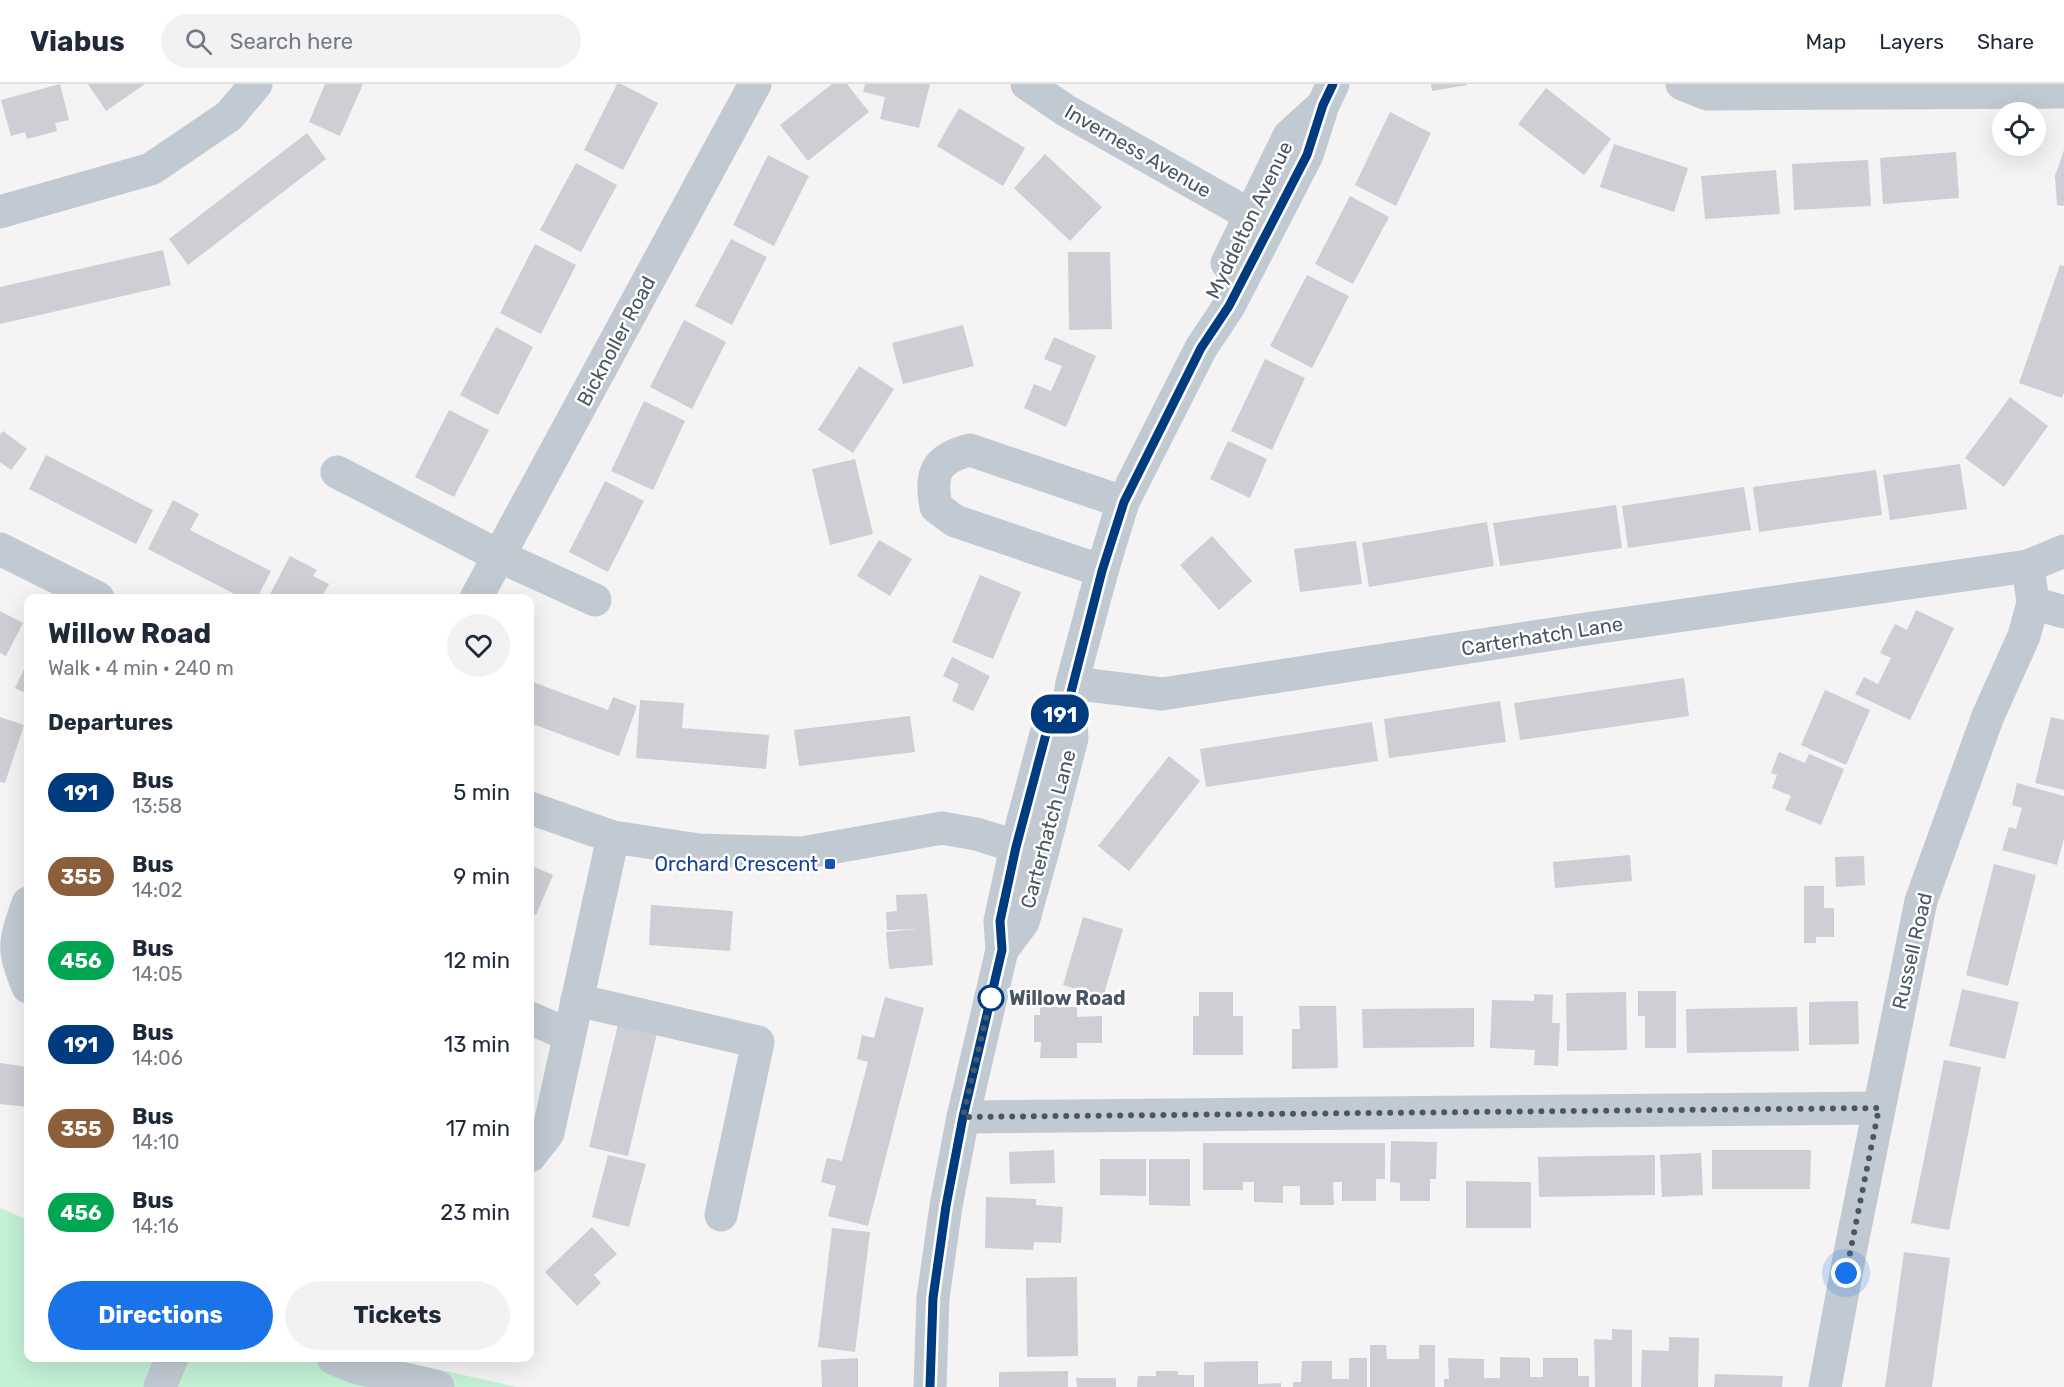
<!DOCTYPE html>
<meta charset="utf-8">
<style>
:root{--surface:#fff;--page:#f2f2f3;--text:#1f2937;--muted:#747a83;--line:#e0e1e3;--accent:#1a73e8}
body{margin:0;font-family:Rubik,sans-serif;background:var(--page);color:var(--text);height:100vh;display:flex;flex-direction:column;font-size:22px;white-space:nowrap}
*{box-sizing:border-box;margin:0}
p{font-size:20px;color:var(--muted)}
.icon{flex:none;width:33px;height:33px;fill:none;stroke:currentColor;stroke-width:2;stroke-linecap:round;stroke-linejoin:round}
.map{position:relative;flex:1;overflow:hidden}
.sheet{position:absolute;left:24px;top:510px;width:510px;height:768px;display:flex;flex-direction:column;background:var(--surface);border-radius:12px;box-shadow:0 6px 24px #0002}
.sheet>*{flex:none}
.badge{padding:0 12px;border-radius:20px;font-size:21px;line-height:39px}
.fabs{position:absolute;left:1992px;top:18px;display:grid;gap:12px}
.fabs a{display:grid;place-items:center;width:54px;height:54px;border-radius:50%;background:var(--surface);box-shadow:0 6px 24px #0002;font-size:30px}
.you{position:absolute;width:30px;height:30px;margin:-15px;border:4px solid #fff;border-radius:50%;background:#1a73e8;box-shadow:0 0 0 9px #1a73e833}
.map>.badge{position:absolute;translate:-50% -50%;box-shadow:0 0 0 3px #fff}
h2{padding:0 24px;font-size:22px;line-height:54px}
.round{display:grid;place-items:center;flex:none;width:63px;height:63px;border-radius:32px;background:var(--page)}
.headline{display:flex;align-items:center;justify-content:space-between;height:102px;padding:0 24px}
h1{font-size:28px;font-weight:700;line-height:45px}
.button{display:flex;gap:12px;margin-top:auto;padding:12px 24px}
.button a{flex:1;height:69px;border-radius:36px;background:var(--accent);color:#fff;font-size:24px;font-weight:700;line-height:69px;text-align:center}
.button a+a{background:var(--page);color:var(--text)}
ul{padding:0;list-style:none}
li{display:flex;align-items:center;gap:18px;height:84px;padding:0 24px}
li div{flex:1}
li b{display:block;font-size:22px}
li em{font-style:normal}
li .badge{min-width:66px;font-weight:700;text-align:center}
header{display:flex;align-items:center;gap:36px;box-sizing:border-box;height:84px;padding:0 30px;background:var(--surface);border-bottom:2px solid var(--line)}
header strong{font-size:28px}
nav{display:flex;gap:33px;margin-inline-start:auto;font-size:21px}
.search{width:420px;height:54px;background:var(--page);display:flex;align-items:center;gap:15px;box-sizing:border-box;padding:0 21px;border-radius:33px;color:var(--muted);font-size:22px}
.map>svg:first-child{display:block}
.green{fill:#c3f1d5}
.building{fill:#cdcfd5}
.lines{fill:none;stroke-linecap:round;stroke-linejoin:round}
.minor{stroke:#c1cad2;stroke-width:33}
.line-casing{stroke:#fff;stroke-width:14}
.line{stroke:#003b80;stroke-width:9}
.walk{stroke:#4a5661;stroke-width:6;stroke-dasharray:0 10.8}
.transit-dot{fill:#1a4fb4;stroke:#fff;stroke-width:2}
.stop-dot{fill:#fff;stroke:#003b80;stroke-width:3}
.labels{text-anchor:middle;dominant-baseline:central;stroke-width:5;stroke-linejoin:round;paint-order:stroke}
.street-label{font-size:20px;fill:#4a5661;stroke:#fff}
.transit-label{font-size:20px;fill:#164399;stroke:#fff;text-anchor:end}
.stop-label{font-size:20px;font-weight:bold;fill:#4a5661;stroke:#fff;text-anchor:start}
</style>
<header>
<strong>Viabus</strong>
<div class="search"><svg class="icon" aria-label="search" viewBox="0 0 24 24"><circle cx="10" cy="10" r="6"/><path d="M15 15l6 6"/></svg>Search here</div>
<nav><a>Map</a><a>Layers</a><a>Share</a></nav>
</header>
<div class="map">
<svg width="2064" height="1303" viewBox="0 0 2064 1303">
<rect width="100%" height="100%" fill="#f5f3f3"/>
<path class="green" d="M0,1124L28,1136V1274H387L517,1303H0Z"/>
<g class="building">
<path d="M60,0L69,36L55,39L57,47L27,55L25,48L11,52L1,16Z"/>
<path d="M88,0H145L106,27Z"/>
<path d="M325,0H363L340,52L309,38Z"/>
<path d="M617,0H621L658,19L623,86L584,66Z"/>
<path d="M832,0H847L869,28L808,77L780,41Z"/>
<path d="M865,0H930L919,44L880,35L885,13L863,8Z"/>
<path d="M1431,0H1467V1L1432,7Z"/>
<path d="M1546,4L1611,55L1584,91L1518,40Z"/>
<path d="M959,24L1025,64L1003,102L937,62Z"/>
<path d="M1390,28L1431,49L1396,122L1355,101Z"/>
<path d="M307,49L326,75L188,181L169,155Z"/>
<path d="M1614,60L1688,84L1674,128L1600,103Z"/>
<path d="M2064,66V122L2057,121L2055,92Z"/>
<path d="M1956,68L1959,114L1883,120L1880,74Z"/>
<path d="M1045,70L1102,123L1070,157L1014,104Z"/>
<path d="M768,71L809,92L774,162L733,141Z"/>
<path d="M1868,76L1871,122L1794,126L1792,80Z"/>
<path d="M576,79L617,101L581,168L540,146Z"/>
<path d="M1776,86L1780,130L1705,135L1701,92Z"/>
<path d="M1350,112L1389,133L1353,200L1315,180Z"/>
<path d="M731,155L767,173L732,241L695,222Z"/>
<path d="M535,160L576,181L541,250L500,229Z"/>
<path d="M163,166L171,201L0,240V203Z"/>
<path d="M1068,168H1110L1112,245L1069,246Z"/>
<path d="M2060,181L2064,182V308L2062,314L2019,299Z"/>
<path d="M1307,191L1349,212L1312,284L1270,262Z"/>
<path d="M684,236L726,258L692,325L650,303Z"/>
<path d="M963,241L974,282L903,300L892,259Z"/>
<path d="M496,243L533,263L498,331L460,311Z"/>
<path d="M1054,253L1096,272L1066,343L1024,324L1034,300L1051,307L1062,282L1044,275Z"/>
<path d="M1265,275L1305,294L1272,366L1231,347Z"/>
<path d="M859,282L894,305L853,369L818,346Z"/>
<path d="M2010,313L2048,342L2004,403L1965,374Z"/>
<path d="M644,317L685,337L653,406L611,387Z"/>
<path d="M449,326L489,346L454,413L415,393Z"/>
<path d="M3,347L27,365L11,386L0,378V351Z"/>
<path d="M1228,357L1267,375L1250,414L1210,395Z"/>
<path d="M46,371L153,426L136,460L29,405Z"/>
<path d="M855,375L873,450L830,461L812,385Z"/>
<path d="M1960,380L1967,425L1890,436L1883,391Z"/>
<path d="M1876,386L1882,431L1759,448L1753,403Z"/>
<path d="M605,397L644,417L608,488L569,468Z"/>
<path d="M1744,403L1751,446L1628,464L1622,422Z"/>
<path d="M173,416L199,430L190,446L271,487L257,514H242L148,465Z"/>
<path d="M1616,421L1622,464L1500,482L1493,439Z"/>
<path d="M1487,438L1494,482L1369,503L1362,459Z"/>
<path d="M1212,452L1252,497L1219,526L1180,481Z"/>
<path d="M879,456L912,475L890,512L857,492Z"/>
<path d="M1356,457L1362,500L1300,508L1294,465Z"/>
<path d="M290,472L317,486L313,492L329,500L321,514H268Z"/>
<path d="M980,491L1021,508L993,575L952,558Z"/>
<path d="M1916,526L1954,544L1910,636L1855,610L1864,593L1878,600L1891,574L1880,569L1895,540L1907,546Z"/>
<path d="M0,527L23,539L6,572L0,569Z"/>
<path d="M952,573L990,592L973,627L952,617L959,600L943,592Z"/>
<path d="M28,577V610L15,604Z"/>
<path d="M1684,594L1689,632L1520,656L1514,619Z"/>
<path d="M530,597L608,626L613,613L637,622L619,672L530,639Z"/>
<path d="M1825,606L1870,626L1846,681L1801,661Z"/>
<path d="M640,616L684,619L682,644L769,651L766,685L636,674Z"/>
<path d="M1500,617L1506,658L1389,674L1384,635Z"/>
<path d="M910,632L915,668L799,682L794,646Z"/>
<path d="M0,633L24,641L5,699L0,698Z"/>
<path d="M2051,633L2064,636V706L2035,699Z"/>
<path d="M1372,638L1378,677L1206,703L1200,665Z"/>
<path d="M1779,668L1805,679L1809,670L1844,685L1821,741L1785,726L1791,712L1772,704L1777,691L1771,689Z"/>
<path d="M1169,672L1200,697L1129,787L1098,762Z"/>
<path d="M2017,699L2064,712V754L2057,781L2002,766L2009,743L2016,745L2022,724L2012,721Z"/>
<path d="M1630,771L1632,797L1555,804L1553,778Z"/>
<path d="M1864,772L1865,801L1836,803L1835,773Z"/>
<path d="M1994,780L2036,791L2008,902L1966,891Z"/>
<path d="M530,781L553,791L536,831L530,829Z"/>
<path d="M1804,802H1824V824H1834V853H1816V859H1804Z"/>
<path d="M927,810L933,881L889,885L886,848L919,845L887,846L886,828L897,827L896,811Z"/>
<path d="M651,821L733,827L730,867L649,861Z"/>
<path d="M1083,833L1123,845L1103,913L1063,901Z"/>
<path d="M1962,905L2019,918L2005,975L1949,962Z"/>
<path d="M1638,907H1676V964H1645V932H1638Z"/>
<path d="M1199,908H1233V932H1243V971H1193V932H1199Z"/>
<path d="M1626,908L1627,966L1567,967L1566,909Z"/>
<path d="M1534,910L1553,911L1552,939H1560L1558,982L1534,981L1535,966L1490,964L1492,916L1534,917Z"/>
<path d="M885,913L924,924L868,1142L828,1132L836,1102L821,1098L827,1074L842,1077L868,978L857,975L862,951L874,954Z"/>
<path d="M1858,917L1859,960L1809,961V918Z"/>
<path d="M1299,922H1336L1338,984L1292,985V945H1300Z"/>
<path d="M1040,923H1077V933L1102,932V959H1077V974H1040L1041,958H1034V931H1040Z"/>
<path d="M1797,923L1799,967L1687,969L1686,925Z"/>
<path d="M1474,924V963L1363,964L1362,925Z"/>
<path d="M620,932L659,941L628,1072L589,1063Z"/>
<path d="M1944,976L1981,983L1949,1146L1911,1139Z"/>
<path d="M0,979L28,983V1023L0,1020Z"/>
<path d="M1391,1057L1437,1058L1436,1095H1430V1117H1400V1099L1390,1098Z"/>
<path d="M1203,1059H1385V1095H1376V1117H1342V1098H1333L1334,1121H1300V1102H1283V1119L1254,1118V1098H1243V1106H1203Z"/>
<path d="M1054,1066L1055,1099L1010,1100L1009,1068Z"/>
<path d="M1712,1066H1811L1810,1105H1712Z"/>
<path d="M1701,1069L1703,1111L1662,1113L1660,1071Z"/>
<path d="M608,1071L646,1080L629,1143L592,1133Z"/>
<path d="M1655,1071V1111L1539,1113L1538,1073Z"/>
<path d="M1100,1075H1146V1112L1100,1111Z"/>
<path d="M1149,1075H1190V1122L1149,1121Z"/>
<path d="M1466,1097L1531,1098V1144H1466Z"/>
<path d="M986,1113L1036,1115V1121L1063,1123L1061,1159L1034,1158L1033,1166L985,1164Z"/>
<path d="M592,1143L617,1170L594,1191L601,1199L577,1222L545,1188Z"/>
<path d="M832,1144L870,1148L855,1268L818,1263Z"/>
<path d="M1904,1168L1950,1174L1932,1303H1885Z"/>
<path d="M1077,1193L1078,1272L1027,1273L1026,1194Z"/>
<path d="M1612,1245L1632,1246V1303H1595L1594,1255L1612,1256Z"/>
<path d="M1669,1253L1699,1254L1698,1303H1641L1642,1266L1669,1267Z"/>
<path d="M1370,1261H1386L1387,1275H1419V1261H1435V1303H1370Z"/>
<path d="M1500,1273L1530,1274V1293H1543V1274H1578V1292H1589V1303H1444V1295H1449L1448,1274L1484,1275V1294H1500Z"/>
<path d="M858,1274V1303H822L821,1276Z"/>
<path d="M1349,1274H1367V1303H1293V1298H1301L1302,1277H1332V1295H1349Z"/>
<path d="M1258,1277V1300L1281,1299V1303H1204V1278Z"/>
<path d="M1068,1287V1303H999V1288Z"/>
<path d="M1156,1287H1178V1291H1194V1303H1137L1138,1292H1156Z"/>
<path d="M1715,1290L1783,1292L1782,1303H1714Z"/>
<path d="M1076,1294H1116V1303H1077Z"/>
</g>
<g class="lines">
<g class="minor">
<path d="M1027,0L1065,26L1250,131"/>
<path d="M1682,0L1707,10L2064,8"/>
<path d="M0,128L151,85L229,32L256,0"/>
<path d="M1227,179L1289,52L1322,22"/>
<path d="M337,388L499,472L595,516"/>
<path d="M0,465L98,514"/>
<path d="M1102,487L955,437L936,423C930,389 935,375 970,366L1123,418"/>
<path d="M476,514L755,0"/>
<path d="M2033,519L2064,528"/>
<path d="M1072,599L1162,610L1586,545L2028,482"/>
<path d="M530,724L613,753L699,766L802,769L942,744L976,750L1038,769"/>
<path d="M28,819C15,858 11,864 28,903"/>
<path d="M1002,866L1023,838L1042,770L1072,654L1069,616L1072,599L1102,487L1123,418L1201,264L1229,222L1307,71L1323,21L1333,0"/>
<path d="M577,916L758,958L721,1131"/>
<path d="M530,934L569,951"/>
<path d="M963,1033L1879,1024"/>
<path d="M530,1072L548,1049L613,753"/>
<path d="M333,1274L354,1283L438,1303"/>
<path d="M160,1303L172,1274"/>
<path d="M930,1303L933,1214L946,1122L963,1033L1002,866L1000,837L1016,763L1046,650L1069,616"/>
<path d="M1825,1303L1850,1169L1921,817L1988,632L2024,552L2033,519L2028,482L2064,467"/>
</g>
</g>
<g class="lines">
<defs>
<path id="line" d="M930,1303L933,1214L946,1122L963,1033L1002,866L1000,837L1016,763L1046,650L1069,616L1102,487L1124,418L1201,264L1229,222L1307,71L1323,21L1333,0"/>
</defs>
<use href="#line" class="line-casing"/>
<use href="#line" class="line"/>
<path class="walk" d="M991,914L992,908L963,1033L1879,1024L1846,1189"/>
</g>
<rect class="transit-dot" x="824" y="774" width="12" height="12" rx="3"/>
<circle class="stop-dot" cx="991" cy="914" r="12"/>
<g class="labels">
<g class="street-label">
<text transform="translate(1138 67) rotate(30)">Inverness Avenue</text>
<text transform="translate(1249 136) rotate(-64)">Myddelton Avenue</text>
<text transform="translate(616 257) rotate(-62)">Bicknoller Road</text>
<text transform="translate(1542 552) rotate(-9)">Carterhatch Lane</text>
<text transform="translate(1048 745) rotate(-75)">Carterhatch Lane</text>
<text transform="translate(1912 867) rotate(-77)">Russell Road</text>
</g>
<g class="transit-label">
<text x="818" y="780">Orchard Crescent</text>
</g>
<g class="stop-label">
<text x="1009" y="914">Willow Road</text>
</g>
</g>
</svg>
<div class="fabs">
<a><svg class="icon" aria-label="locate" viewBox="0 0 24 24"><circle cx="12" cy="12" r="6"/><path d="M12 2v4M12 18v4M2 12h4M18 12h4"/></svg></a>
</div>
<div class="you" style="left:1846px;top:1189px"></div>
<b class="badge" style="left:1060px;top:630px;background:#003b80;color:#fff">191</b>
<section class="sheet">
<div class="headline"><div><h1>Willow Road</h1><p>Walk · 4 min · 240 m</p></div><a class="round"><svg class="icon" aria-label="heart" viewBox="0 0 24 24"><path d="M12 20l-8-8c-3-5 5-10 8-4 3-6 11-1 8 4z"/></svg></a></div>
<h2>Departures</h2>
<ul>
<li><span class="badge" style="background:#003b80;color:#fff">191</span><div><b>Bus</b><p>13:58</p></div><em>5 min</em></li>
<li><span class="badge" style="background:#8b5e3c;color:#fff">355</span><div><b>Bus</b><p>14:02</p></div><em>9 min</em></li>
<li><span class="badge" style="background:#00a651;color:#fff">456</span><div><b>Bus</b><p>14:05</p></div><em>12 min</em></li>
<li><span class="badge" style="background:#003b80;color:#fff">191</span><div><b>Bus</b><p>14:06</p></div><em>13 min</em></li>
<li><span class="badge" style="background:#8b5e3c;color:#fff">355</span><div><b>Bus</b><p>14:10</p></div><em>17 min</em></li>
<li><span class="badge" style="background:#00a651;color:#fff">456</span><div><b>Bus</b><p>14:16</p></div><em>23 min</em></li>
</ul>
<div class="button"><a>Directions</a><a>Tickets</a></div>
</section>
</div>
